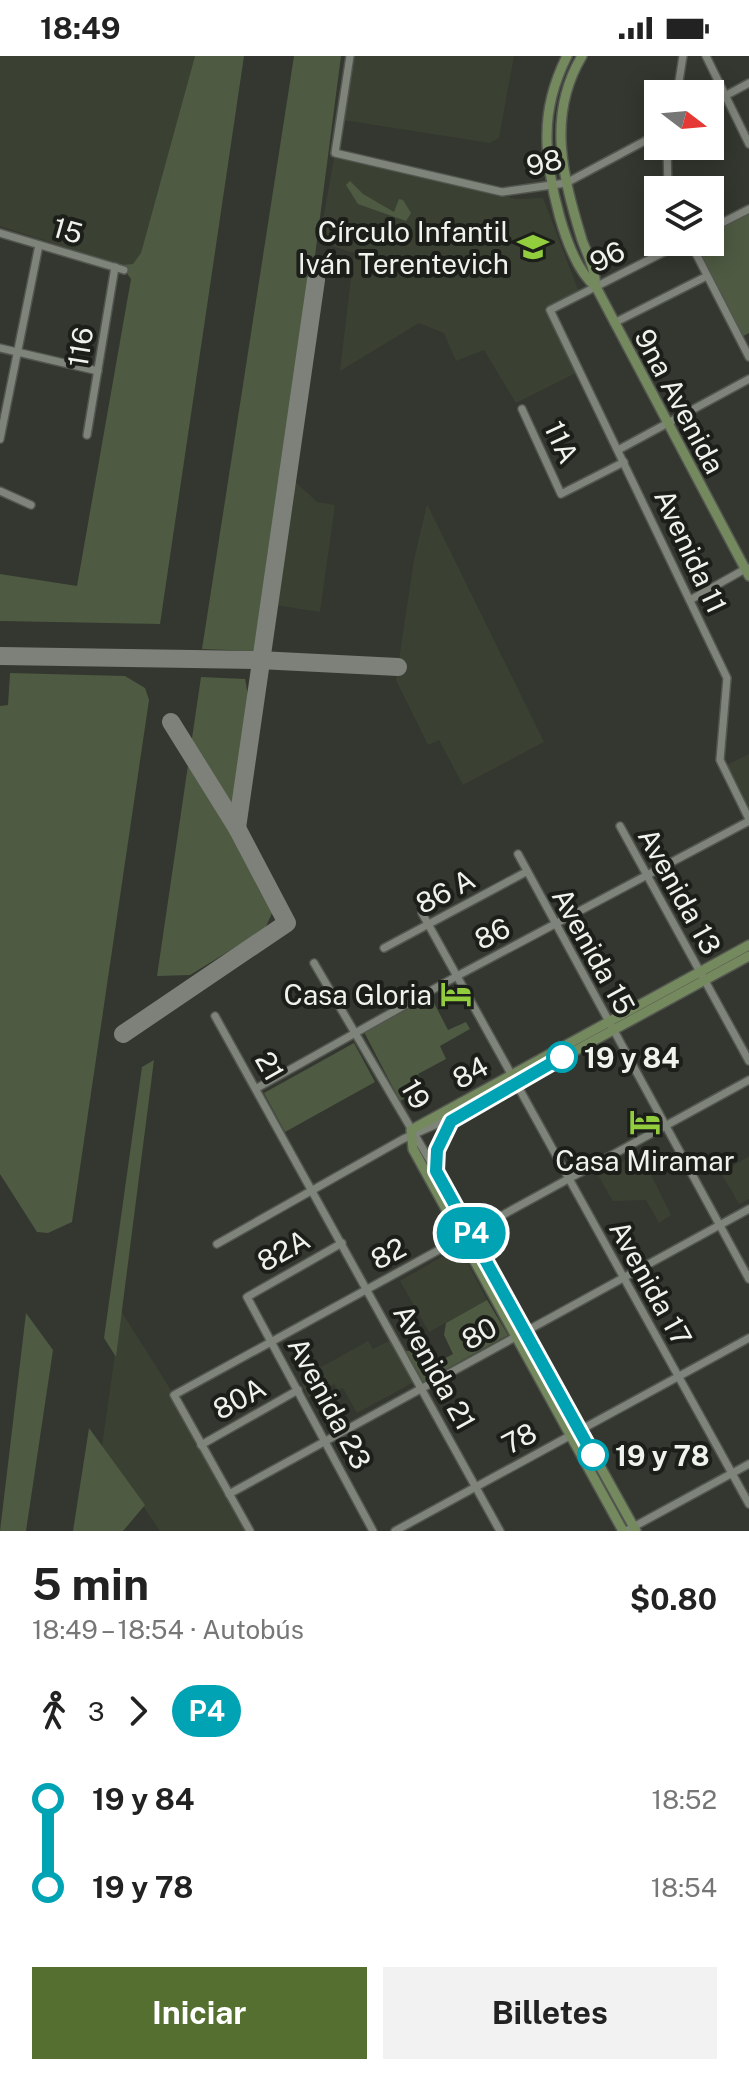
<!DOCTYPE html>
<html lang="es">
<meta charset="utf-8">
<style>
:root{--surface:#fff;--page:#f2f2f2;--text:#222;--muted:#767676;--accent:#546f2f}
body{margin:0;font-family:"Public Sans",sans-serif;background:var(--page);color:var(--text);height:100vh;display:flex;flex-direction:column;font-size:30px;white-space:nowrap}
*{box-sizing:border-box;margin:0}
p{font-size:26px;color:var(--muted)}
.icon{flex:none;width:44px;height:44px;fill:none;stroke:currentColor;stroke-width:2;stroke-linecap:round;stroke-linejoin:round}
.map{position:relative;height:1475px;overflow:hidden}
.drawer{display:flex;flex-direction:column;background:var(--surface);flex:1}
.drawer>*{flex:none}
.badge{padding:0 16px;border-radius:26px;font-size:28px;line-height:52px}
.needle{width:52px;rotate:106deg}
.tools{position:absolute;left:644px;top:24px;display:grid;gap:16px}
.tools a{display:grid;place-items:center;width:80px;height:80px;border-radius:0px;background:var(--surface);box-shadow:0 4px 20px #0003;font-size:40px}
.map>.badge{position:absolute;translate:-50% -50%;box-shadow:0 0 0 4px #fff}
.legs{display:flex;align-items:center;gap:12px;height:88px;padding:0 32px;font-size:26px}
.legs p{margin-inline-start:auto}
.headline{display:flex;align-items:center;justify-content:space-between;height:136px;padding:0 32px}
h1{font-size:44px;font-weight:700;line-height:60px}
.action{display:flex;gap:16px;margin-top:auto;padding:16px 32px}
.action a{flex:1;height:92px;border-radius:0px;background:var(--accent);color:#fff;font-size:32px;font-weight:700;line-height:92px;text-align:center}
.action a+a{background:var(--page);color:var(--text)}
ul{padding:0 32px;list-style:none}
li{display:flex;align-items:center;gap:28px;height:88px;font-size:30px}
li i{display:grid;place-items:center;width:12px;height:100%;margin:0 10px;background:currentColor}
li i::after{content:'';width:20px;height:20px;margin:-10px;border:6px solid;border-radius:50%;background:var(--surface)}
li p{margin-inline-start:auto}
li:first-child i{background:linear-gradient(#0000 50%,currentColor 0)}
li:last-child i{background:linear-gradient(currentColor 50%,#0000 0)}
.status{display:flex;justify-content:space-between;align-items:center;height:56px;padding:0 40px;background:var(--surface);direction:ltr}
.status svg{height:22px;fill:currentColor}
.map>svg:first-child{display:block}
.built{fill:#3a4132}
.green{fill:#4e5a42}
.lines{fill:none;stroke-linecap:round;stroke-linejoin:round}
.taxiway{stroke:#7e817a;stroke-width:18}
.minor-casing{stroke:#52564f;stroke-width:10}
.major-casing{stroke:#52564f;stroke-width:12}
.minor{stroke:#7f847b;stroke-width:7}
.major{stroke:#75895f;stroke-width:9}
.line-1-casing{stroke:#fff;stroke-width:18}
.line-1{stroke:#00a3b4;stroke-width:12}
.stop-1-dot{fill:#fff;stroke:#00a3b4;stroke-width:4}
.labels{text-anchor:middle;dominant-baseline:central;stroke-width:8;stroke-linejoin:round;paint-order:stroke}
.street-label{font-size:28px;fill:#f0f3ed;stroke:#1c1e1a}
.poi-label{font-size:28px;fill:#f0f3ed;stroke:#1c1e1a;text-anchor:end}
.stop-label{font-size:28px;font-weight:bold;fill:#f0f3ed;stroke:#1c1e1a;text-anchor:start}
</style>
<div class="status"><b>18:49</b><svg viewBox="0 0 49 12"><path d="M0 12V9h3v3zM5 12V6h3v6zM10 12V3h3v9zM15 12V0h3v12zM26 1h20v11H26zM47 4h2v5h-2z"/></svg></div>
<div class="map">
<svg width="749" height="1475" viewBox="0 0 749 1475">
<rect width="100%" height="100%" fill="#33372f"/>
<g class="built">
<path d="M0,0H195L141,197L133,208L121,209L0,170Z"/>
<path d="M353,0H514L499,82L490,87L343,64Z"/>
<path d="M335,97L516,143L543,142L580,239L551,254L580,315L516,347L484,294L456,305L444,277L419,267L340,315L354,197L319,186Z"/>
<path d="M288,419L317,446L335,449L320,556L269,548Z"/>
<path d="M427,448L544,686L463,729L439,684L428,689L396,624L414,504Z"/>
<path d="M749,698V763L723,711Z"/>
<path d="M640,1096L671,1159L659,1167L646,1144L613,1145L598,1119Z"/>
<path d="M749,1100V1143L739,1148L721,1117Z"/>
<path d="M459,1191L487,1244L429,1276L400,1225Z"/>
<path d="M121,1255L174,1339L250,1475H160L102,1390Z"/>
<path d="M391,1284L414,1326L357,1357L343,1332L338,1334L334,1328L308,1342L300,1323L368,1285L373,1293Z"/>
</g>
<g class="green">
<path d="M195,0H244L160,568L0,565V518L77,530L131,223L121,209L133,208L141,197Z"/>
<path d="M294,0H341L297,338L255,595L202,593Z"/>
<path d="M350,125L363,138L394,156L399,143L403,144L411,157L406,165L358,148L346,129Z"/>
<path d="M749,153V277L738,283L690,186H710V173Z"/>
<path d="M10,617L125,620L145,632L149,644L72,1166L48,1177L37,1176L0,1118V650L8,649Z"/>
<path d="M201,621L245,623L249,644L232,781L271,848L272,857L265,873L190,919L157,920Z"/>
<path d="M431,941L448,974L466,966L470,973L440,990L446,1003L418,1018L425,1032L400,1045L364,976Z"/>
<path d="M354,987L375,1026L285,1076L264,1037Z"/>
<path d="M154,1004L116,1301L104,1282L142,1011Z"/>
<path d="M487,1244L508,1279L423,1326L405,1295H410L427,1312L453,1298L444,1279L446,1267Z"/>
<path d="M26,1257L53,1294L26,1475H0Z"/>
<path d="M89,1372L145,1449L123,1475H73Z"/>
</g>
<g class="lines">
<g class="taxiway">
<path d="M0,600L259,604L398,611"/>
<path d="M237,772L316,224"/>
<path d="M123,978L287,867L237,772L171,666"/>
</g>
<defs>
<g id="minor">
<path d="M350,0L335,97L502,136L566,127L658,78"/>
<path d="M706,0L749,88"/>
<path d="M677,38L683,0"/>
<path d="M710,48L749,27"/>
<path d="M667,90L668,134"/>
<path d="M710,173L749,153"/>
<path d="M0,177L124,214"/>
<path d="M684,186L550,254L727,622L720,704L749,763"/>
<path d="M690,186L749,301"/>
<path d="M614,267L707,220"/>
<path d="M0,292L98,315"/>
<path d="M522,353L561,438L624,406"/>
<path d="M87,379L115,211"/>
<path d="M0,383L39,189"/>
<path d="M618,394L749,323"/>
<path d="M0,435L31,449"/>
<path d="M690,544L747,512"/>
<path d="M620,770L749,1005"/>
<path d="M518,798L749,1223"/>
<path d="M422,857L749,1448"/>
<path d="M384,892L526,816"/>
<path d="M314,907L436,1115"/>
<path d="M215,960L500,1475"/>
<path d="M257,1032L457,920L749,765"/>
<path d="M342,1187L247,1241L373,1475"/>
<path d="M217,1188L403,1083L453,1061"/>
<path d="M201,1389L298,1334"/>
<path d="M229,1438L749,1153"/>
<path d="M250,1475L174,1339L749,1024"/>
<path d="M395,1475L749,1282"/>
<path d="M626,1475L749,1408"/>
</g>
<g id="major">
<path d="M567,0C555,24 547,52 547,79C546,118 565,206 596,231L749,520"/>
<path d="M582,0C546,60 563,121 582,184C588,200 595,213 596,231"/>
<path d="M623,1475L413,1093L411,1074L749,889"/>
<path d="M636,1475L436,1115C436,1092 442,1073 459,1058L749,900"/>
</g>
</defs>
<use href="#minor" class="minor-casing"/>
<use href="#major" class="major-casing"/>
<use href="#minor" class="minor"/>
<use href="#major" class="major"/>
</g>
<g class="lines">
<defs>
<path id="line-1" d="M562,1001L451,1065L437,1094L436,1115L593,1399"/>
</defs>
<use href="#line-1" class="line-1-casing"/>
<use href="#line-1" class="line-1"/>
</g>
<defs>
<symbol id="school-bare" viewBox="-9 -9 18 18"><path d="M0-5L7-2L0 1L-7-2ZM-4 1L0 2.5L4 1V4Q0 6-4 4Z" fill="#92cd3e" stroke="#1c1e1a" stroke-width="2.5" paint-order="stroke"/></symbol>
<symbol id="hotel-bare" viewBox="-9 -9 18 18"><path d="M-6-4.5h1.5V1H6V5H4.5V3h-9V5H-6ZM-4 0a1.8 1.8 0 1 1 3.6 0ZM.5 0V-2.5h3Q6-2.5 6 0Z" fill="#92cd3e" stroke="#1c1e1a" stroke-width="2.5" paint-order="stroke"/></symbol>
</defs>
<g fill-rule="evenodd">
<use href="#school-bare" x="511" y="169" width="44" height="44"/>
<use href="#hotel-bare" x="434" y="916" width="44" height="44"/>
<use href="#hotel-bare" x="623" y="1044" width="44" height="44"/>
</g>
<g class="stop-1-dot">
<circle cx="562" cy="1001" r="14"/>
<circle cx="593" cy="1399" r="14"/>
</g>
<g class="labels">
<g class="street-label">
<text transform="translate(544 106) rotate(-13)">98</text>
<text transform="translate(68 174) rotate(16)">15</text>
<text transform="translate(607 200) rotate(-27)">96</text>
<text transform="translate(80 291) rotate(-81)">116</text>
<text transform="translate(680 345) rotate(62)">9na Avenida</text>
<text transform="translate(562 386) rotate(65)">11A</text>
<text transform="translate(691 495) rotate(65)">Avenida 11</text>
<text transform="translate(445 835) rotate(-28)">86 A</text>
<text transform="translate(680 835) rotate(61)">Avenida 13</text>
<text transform="translate(492 877) rotate(-27)">86</text>
<text transform="translate(594 895) rotate(61)">Avenida 15</text>
<text transform="translate(270 1010) rotate(60)">21</text>
<text transform="translate(470 1016) rotate(-29)">84</text>
<text transform="translate(416 1038) rotate(60)">19</text>
<text transform="translate(283 1194) rotate(-29)">82A</text>
<text transform="translate(388 1197) rotate(-28)">82</text>
<text transform="translate(651 1227) rotate(61)">Avenida 17</text>
<text transform="translate(479 1277) rotate(-30)">80</text>
<text transform="translate(435 1311) rotate(61)">Avenida 21</text>
<text transform="translate(239 1342) rotate(-29)">80A</text>
<text transform="translate(330 1347) rotate(62)">Avenida 23</text>
<text transform="translate(519 1382) rotate(-28)">78</text>
</g>
<g class="poi-label">
<text x="509" y="175">Círculo Infantil<tspan x="509" dy="32">Iván Terentevich</tspan></text>
<text x="432" y="938">Casa Gloria</text>
<text x="645" y="1104" text-anchor="middle">Casa Miramar</text>
</g>
<g class="stop-label">
<text x="584" y="1001">19 y 84</text>
<text x="615" y="1399">19 y 78</text>
</g>
</g>
</svg>
<div class="tools">
<a><svg class="needle" viewBox="-14 -14 28 28"><path d="M0-13l5 13h-10z" fill="#e53935"/><path d="M0 13l5-13h-10z" fill="#767676"/></svg></a>
<a><svg class="icon" aria-label="layers" viewBox="0 0 24 24"><path d="M12 4l9 5-9 5-9-5zM3 14l9 5 9-5"/></svg></a>
</div>
<b class="badge" style="left:471px;top:1177px;background:#00a3b4;color:#fff">P4</b>
</div>
<section class="drawer">
<div class="headline"><div><h1>5 min</h1><p>18:49 – 18:54 · Autobús</p></div><b>$0.80</b></div>
<div class="legs"><svg class="icon" aria-label="walk" viewBox="0 0 24 24"><circle cx="13" cy="4" r="2"/><path d="M13 8l-2 6 4 7M11 14l-3 7M7 12l3-4h3l4 4"/></svg>3<svg class="icon" aria-label="forward" viewBox="0 0 24 24"><path d="M9 5l7 7-7 7"/></svg><b class="badge" style="background:#00a3b4;color:#fff">P4</b></div>
<ul>
<li><i style="color:#00a3b4"></i><b>19 y 84</b><p>18:52</p></li>
<li><i style="color:#00a3b4"></i><b>19 y 78</b><p>18:54</p></li>
</ul>
<div class="action"><a>Iniciar</a><a>Billetes</a></div>
</section>
